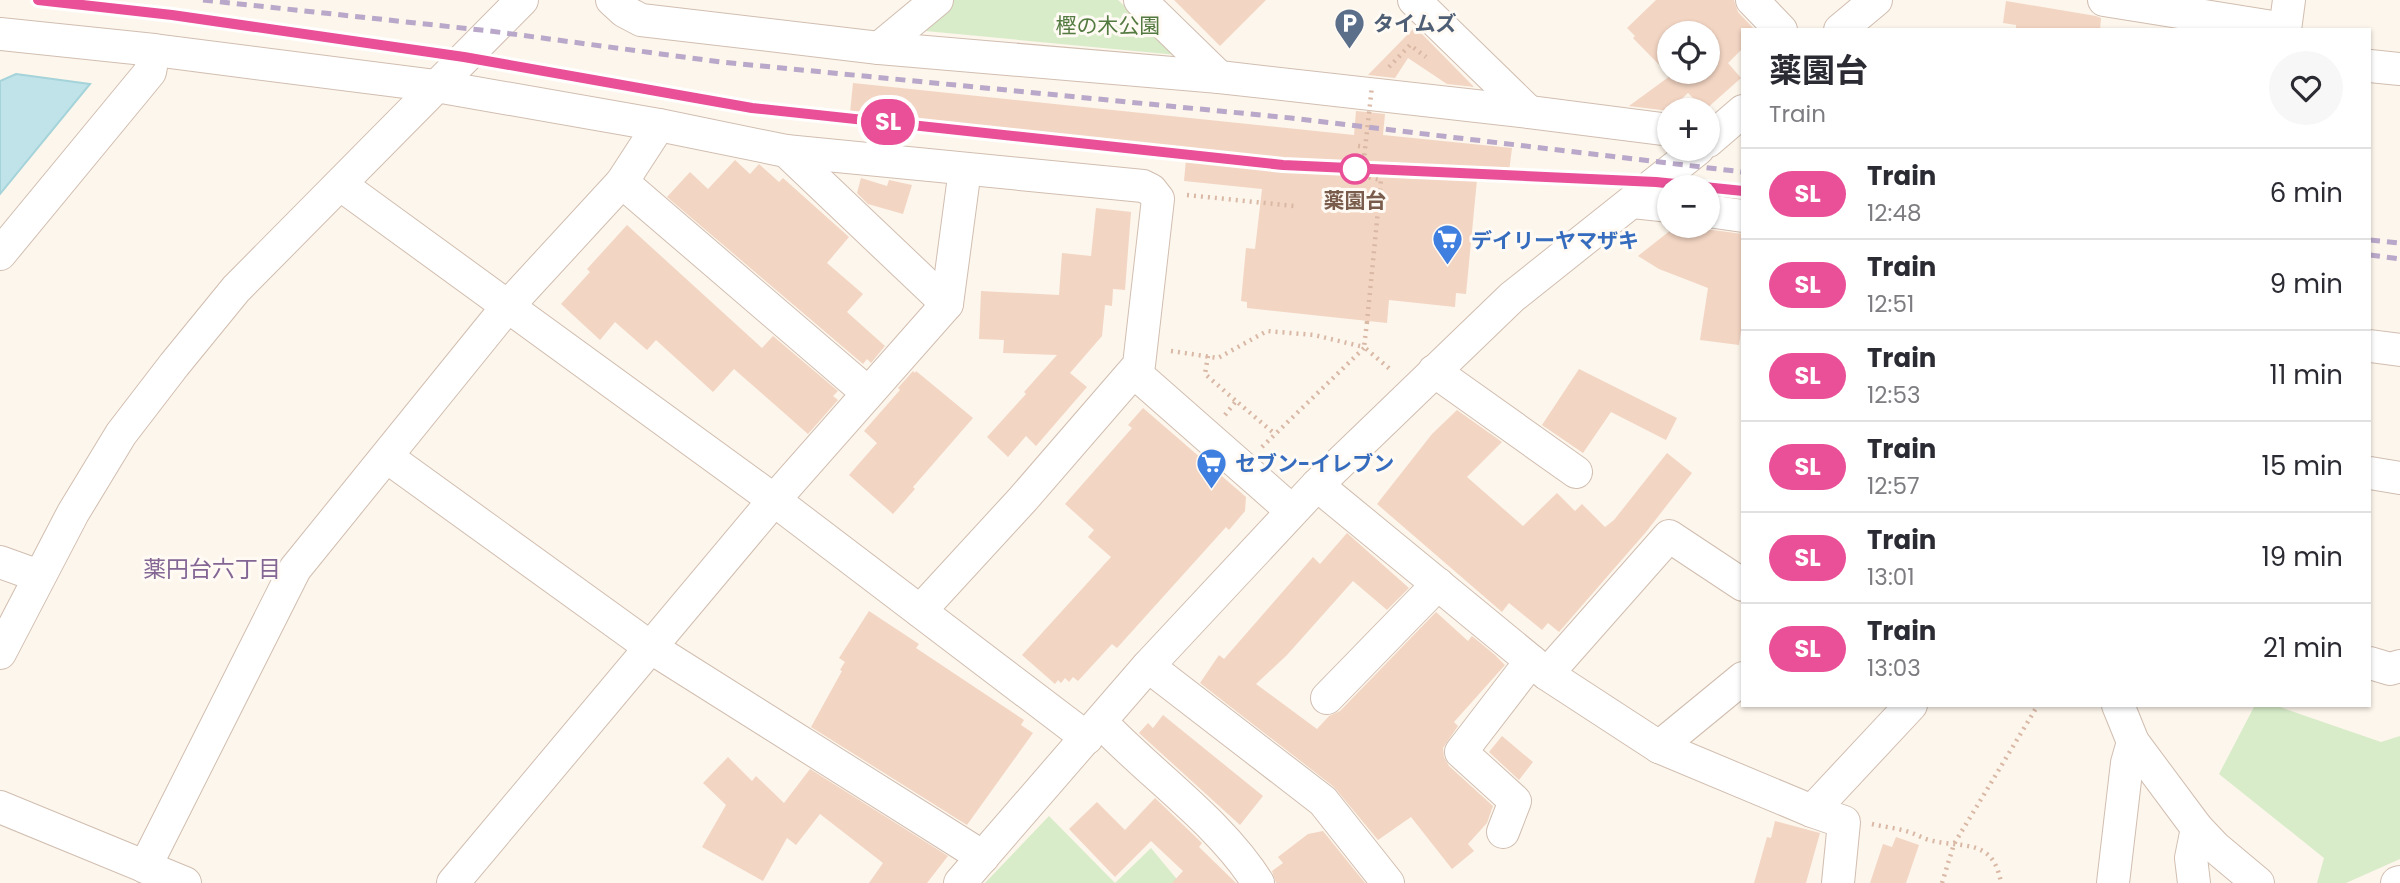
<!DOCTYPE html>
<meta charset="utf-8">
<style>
:root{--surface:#fff;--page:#f7f7f7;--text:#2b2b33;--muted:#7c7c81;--line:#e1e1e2}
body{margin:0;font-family:Poppins,"Noto Sans JP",sans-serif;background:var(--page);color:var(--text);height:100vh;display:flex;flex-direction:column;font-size:26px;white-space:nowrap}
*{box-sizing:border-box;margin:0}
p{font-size:23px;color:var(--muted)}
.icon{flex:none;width:38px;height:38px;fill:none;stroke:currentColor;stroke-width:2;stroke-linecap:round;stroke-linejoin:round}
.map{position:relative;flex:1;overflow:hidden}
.drawer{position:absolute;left:1741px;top:28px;width:630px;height:679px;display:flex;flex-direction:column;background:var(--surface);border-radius:0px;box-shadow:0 2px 5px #0004}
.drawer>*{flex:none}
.badge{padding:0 14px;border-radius:23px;font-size:24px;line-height:46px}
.buttons{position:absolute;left:1657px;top:21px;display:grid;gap:14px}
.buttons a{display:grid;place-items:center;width:63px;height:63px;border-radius:50%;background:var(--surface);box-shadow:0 2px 5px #0004;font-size:35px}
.map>.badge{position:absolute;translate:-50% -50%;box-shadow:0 0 0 4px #fff}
.round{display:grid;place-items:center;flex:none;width:74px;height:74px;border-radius:37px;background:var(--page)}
.overview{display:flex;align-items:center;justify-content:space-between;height:119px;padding:0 28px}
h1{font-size:33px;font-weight:700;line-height:52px}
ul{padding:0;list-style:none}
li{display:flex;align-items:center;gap:21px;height:91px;padding:0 28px;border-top:2px solid var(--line)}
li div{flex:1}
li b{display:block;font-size:26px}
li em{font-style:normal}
li .badge{min-width:77px;font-weight:700;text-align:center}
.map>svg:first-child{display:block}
.green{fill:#d8ecc9}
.water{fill:#bfe3e8;stroke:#a5d3da;stroke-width:2}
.building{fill:#f3d5c3;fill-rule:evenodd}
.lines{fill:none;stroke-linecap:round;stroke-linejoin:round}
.minor-casing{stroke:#d1beb0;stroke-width:34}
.path{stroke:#d9b8a5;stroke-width:4.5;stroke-dasharray:2 5;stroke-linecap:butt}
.minor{stroke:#fff;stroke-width:32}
.rail{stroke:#b9a8c9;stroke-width:5;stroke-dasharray:10 7;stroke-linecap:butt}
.path-bridge{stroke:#d9b8a5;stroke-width:4.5;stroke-dasharray:2 5;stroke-linecap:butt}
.line-casing{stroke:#fff;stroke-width:16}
.line{stroke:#e95098;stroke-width:10}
.stop-dot{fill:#fff;stroke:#e95098;stroke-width:3.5}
.labels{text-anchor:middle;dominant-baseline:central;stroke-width:6;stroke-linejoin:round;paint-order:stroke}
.service-label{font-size:21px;font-weight:bold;fill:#4e5e75;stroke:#fffaf3;text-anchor:start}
.park-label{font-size:21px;fill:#537a41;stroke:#fffaf3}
.stop-label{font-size:21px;font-weight:bold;fill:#7a5c4d;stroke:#fffaf3}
.shop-label{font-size:21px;font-weight:bold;fill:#366cbe;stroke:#fffaf3;text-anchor:start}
.neighbourhood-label{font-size:23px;fill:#846695;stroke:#fffaf3}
</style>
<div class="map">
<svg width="2400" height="883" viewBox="0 0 2400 883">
<rect width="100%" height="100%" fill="#fdf6ec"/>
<g class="green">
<path d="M952,0H1118L1177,55L915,30Z"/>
<path d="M2255,705H2274L2381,742L2400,736V859L2346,883H2317L2324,858L2219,774Z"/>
<path d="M1049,816L1115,883L1151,848L1180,883H985Z"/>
</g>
<path class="water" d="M16,74L90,84L0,194V81Z"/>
<g class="building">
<path d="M1174,0H1266L1220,46Z"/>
<path d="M1656,0H1734L1738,12L1755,30H1743V48L1728,63L1741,78L1705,110L1688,93L1669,111L1629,106L1670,76L1633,38L1635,36L1627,28ZM1670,33H1708V72H1670Z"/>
<path d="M2006,1L2096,16L2101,18L2100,30H2016V25L2003,23Z"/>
<path d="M1414,28L1423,35L1474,87L1447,84L1408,58L1395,78L1368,75Z"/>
<path d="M853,83L1354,135L1356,111L1385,114L1383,135L1512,148L1509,172L1478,169L1466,294L1456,293L1455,307L1389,300L1387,323L1247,308V302L1241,301L1246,248L1255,249L1262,189L1184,181L1187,148L850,113Z"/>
<path d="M735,160L750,174L759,164L779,182L783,178L849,237L827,263L863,294L847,312L885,346L871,363L867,359L863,364L667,197L690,172L708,189Z"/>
<path d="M861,178L887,186L889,180L912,185L903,214L868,204L857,193Z"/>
<path d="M1096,208L1131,212L1125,290L1113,289L1112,306L1105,305L1102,336L1070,373L1087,387L1036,446L1026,436L1008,457L987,437L1026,394L1024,392L1057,355L1003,353L1004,340L979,339L981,291L1059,295L1062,253L1091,256Z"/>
<path d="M627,225L762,348L773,336L838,391L833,396L838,400L808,434L734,369L713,392L656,340L647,350L615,322L600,340L561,304L590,272L587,269Z"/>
<path d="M1676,226H1697L1705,229L1743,234V317L1739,345L1700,340L1708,288L1659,269L1638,256Z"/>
<path d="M1579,369L1677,418L1666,440L1611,412L1583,453L1542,425Z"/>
<path d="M913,371L915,373L916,371L973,418L913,487L915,489L893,514L849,475L877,443L864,431L900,390L898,388Z"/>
<path d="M1143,408L1246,497L1245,511L1229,530L1226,527L1117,648L1112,644L1078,681L1073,677L1069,682L1065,678L1061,683L1058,680L1055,684L1022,655L1111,557L1088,537L1094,530L1065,504L1132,428L1128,425Z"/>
<path d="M1457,410L1502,442L1467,477L1523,526L1557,493L1575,511L1582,504L1605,527L1614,520L1667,453L1692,473L1646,532L1559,632L1548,623L1542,630L1509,603L1502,612L1377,504L1432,434Z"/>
<path d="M1347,533L1409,588L1387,610L1353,581L1287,655L1256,684L1317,729L1329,716L1340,711L1436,612L1468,641L1472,636L1495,655L1505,665L1454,722L1458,726L1443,748L1444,757L1449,766L1493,806L1487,823L1468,844L1474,851L1452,869L1411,817L1378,840L1334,787L1200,683L1219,655L1224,659L1313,557L1320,564Z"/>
<path d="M869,611L919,644L916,648L1024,720L1021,725L1033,733L967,825L811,727L842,671L840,670L845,662L839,658Z"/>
<path d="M1163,715L1263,796L1240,825L1139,733L1148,723L1153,728Z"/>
<path d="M1502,736L1533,762L1519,780L1489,752Z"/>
<path d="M728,757L752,781L756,776L784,803L810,769L948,856L927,883H869L883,863L820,814L796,845L787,838L763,881L702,847L726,805L703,783Z"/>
<path d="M1155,798L1202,843L1199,847L1236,883H1172L1183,871L1151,841L1115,877L1069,829L1097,802L1125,830Z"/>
<path d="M1775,821L1820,833L1806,883H1754L1767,837L1771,838Z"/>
<path d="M1323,831L1365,883H1276L1272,871L1283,863L1278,857L1308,834Z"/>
<path d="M1896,837L1919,845L1906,883H1870L1883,844L1892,847Z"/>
</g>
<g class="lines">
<defs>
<g id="minor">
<path d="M612,0L624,11L641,20L879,48L1219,77L1529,112L1670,130"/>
<path d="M1140,0L1219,77"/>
<path d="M1414,0L1529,112"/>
<path d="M1752,0L1781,30"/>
<path d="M2104,0L2285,29"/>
<path d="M1840,30L1876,0"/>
<path d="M2285,30L2289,0"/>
<path d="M0,34L154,50L436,86L659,125L786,151L1143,186L1151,190L1158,199L1139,365L1023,499L920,611"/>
<path d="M879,48L937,0"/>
<path d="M2370,66L2400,69"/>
<path d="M1708,141L1743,111"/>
<path d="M786,151L947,304"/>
<path d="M622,182L868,393"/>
<path d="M341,185L774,500L1087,738"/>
<path d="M1633,202L1670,206"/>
<path d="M1708,211L1743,216"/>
<path d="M0,254L150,72L154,50"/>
<path d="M2370,346L2400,350"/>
<path d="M1434,371L1576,472"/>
<path d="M1134,372L1292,511"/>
<path d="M387,457L650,647L983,857"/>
<path d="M2370,473L2400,478"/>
<path d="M1317,485L1547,674L1659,747L1812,811L1844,822L1838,883"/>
<path d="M0,562L39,576"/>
<path d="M0,653L73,513L121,434L174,365L236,289L522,0"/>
<path d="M2370,663L2390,669L2400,666"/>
<path d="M1148,666L1323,801L1388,883"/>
<path d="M1547,674L1669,536L1743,585"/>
<path d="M1327,698L1438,584"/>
<path d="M2118,705L2133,742L2197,828L2215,847L2258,883"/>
<path d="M1101,722C1150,774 1221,823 1258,883"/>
<path d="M1659,747L1743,678"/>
<path d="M0,807L185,883"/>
<path d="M1812,811L1911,705"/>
<path d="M1503,832L1515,801L1461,752L1531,661"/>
<path d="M145,867L295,569L507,307L622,182L659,125"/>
<path d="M453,883L774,500L947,304L965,169"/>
<path d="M960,883L1148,666L1317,485L1512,297L1698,149"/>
<path d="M2113,883L2127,763L2133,742"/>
<path d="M2194,883L2191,858L2197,828"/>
<path d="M2397,883L2400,882"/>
</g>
</defs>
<use href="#minor" class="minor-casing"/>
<g class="path">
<path d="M1389,67L1410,45L1426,57"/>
<path d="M1358,146L1365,147"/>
<path d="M1362,176L1381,180L1367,322"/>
<path d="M1187,195L1294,206"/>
<path d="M1367,322L1364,347L1391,370"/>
<path d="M1171,351L1218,358L1267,331L1314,335L1364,347"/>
<path d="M1208,356L1205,374L1236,401"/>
<path d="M1225,415L1236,401L1275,434"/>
<path d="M1262,447L1364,348"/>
<path d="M1872,824C1884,827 1897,828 1909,832C1916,834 1922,838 1929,840C1963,849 1993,837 2001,883"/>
<path d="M1942,883L1954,844L2038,705"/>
</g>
<use href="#minor" class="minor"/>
<g class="rail">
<path d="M38,0L172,15L464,57L752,108L1283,165L1656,182L1743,191"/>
<path d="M203,0L490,31L721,62L1291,118L1743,172"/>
<path d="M2370,240L2400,243"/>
<path d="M2370,255L2400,259"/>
</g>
<path class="path-bridge" d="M1362,176L1372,86"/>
</g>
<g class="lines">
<defs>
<path id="line" d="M38,0L172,15L464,57L752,108L1283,165L1656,182L1743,191"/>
</defs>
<use href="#line" class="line-casing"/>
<use href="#line" class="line"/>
</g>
<defs>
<symbol id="parking-pin" viewBox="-11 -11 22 30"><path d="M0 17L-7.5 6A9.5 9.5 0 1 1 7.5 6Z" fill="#5c6f8a" stroke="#fffaf3"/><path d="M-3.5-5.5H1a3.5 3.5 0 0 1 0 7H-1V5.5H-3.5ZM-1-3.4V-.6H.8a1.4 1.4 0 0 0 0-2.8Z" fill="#fff"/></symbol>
<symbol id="supermarket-pin" viewBox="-11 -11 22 30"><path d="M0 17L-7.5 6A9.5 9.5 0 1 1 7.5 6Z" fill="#3f7fe0" stroke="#fffaf3"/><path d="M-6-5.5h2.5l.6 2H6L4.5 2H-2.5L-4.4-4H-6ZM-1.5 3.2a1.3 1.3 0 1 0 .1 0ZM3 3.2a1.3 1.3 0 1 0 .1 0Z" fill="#fff"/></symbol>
</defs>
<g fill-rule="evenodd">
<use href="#parking-pin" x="1332" y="6" width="35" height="47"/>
<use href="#supermarket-pin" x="1430" y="222" width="35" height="47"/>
<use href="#supermarket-pin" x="1194" y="446" width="35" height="47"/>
</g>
<circle class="stop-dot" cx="1355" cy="169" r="14"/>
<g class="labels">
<g class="service-label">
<text x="1373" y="23">タイムズ</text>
</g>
<g class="park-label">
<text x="1108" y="25">樫の木公園</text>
</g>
<g class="stop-label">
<text x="1355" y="200">薬園台</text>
</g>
<g class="shop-label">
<text x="1471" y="240">デイリーヤマザキ</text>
<text x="1235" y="463">セブン-イレブン</text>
</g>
<g class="neighbourhood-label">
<text x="212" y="569">薬円台六丁目</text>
</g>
</g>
</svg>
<div class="buttons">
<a><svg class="icon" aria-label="locate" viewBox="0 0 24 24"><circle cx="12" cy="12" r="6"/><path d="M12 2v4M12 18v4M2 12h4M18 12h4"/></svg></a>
<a>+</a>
<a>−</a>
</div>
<b class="badge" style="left:888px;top:122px;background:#e95098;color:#fff">SL</b>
<section class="drawer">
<div class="overview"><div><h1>薬園台</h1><p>Train</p></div><a class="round"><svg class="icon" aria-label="heart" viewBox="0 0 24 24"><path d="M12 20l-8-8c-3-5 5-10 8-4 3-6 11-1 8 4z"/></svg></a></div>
<ul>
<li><span class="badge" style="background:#e95098;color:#fff">SL</span><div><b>Train</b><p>12:48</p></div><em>6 min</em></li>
<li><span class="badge" style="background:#e95098;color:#fff">SL</span><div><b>Train</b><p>12:51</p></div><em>9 min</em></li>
<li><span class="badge" style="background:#e95098;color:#fff">SL</span><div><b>Train</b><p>12:53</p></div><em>11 min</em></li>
<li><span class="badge" style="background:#e95098;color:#fff">SL</span><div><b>Train</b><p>12:57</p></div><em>15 min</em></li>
<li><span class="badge" style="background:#e95098;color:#fff">SL</span><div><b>Train</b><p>13:01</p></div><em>19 min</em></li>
<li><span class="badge" style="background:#e95098;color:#fff">SL</span><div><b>Train</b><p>13:03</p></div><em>21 min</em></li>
</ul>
</section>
</div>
